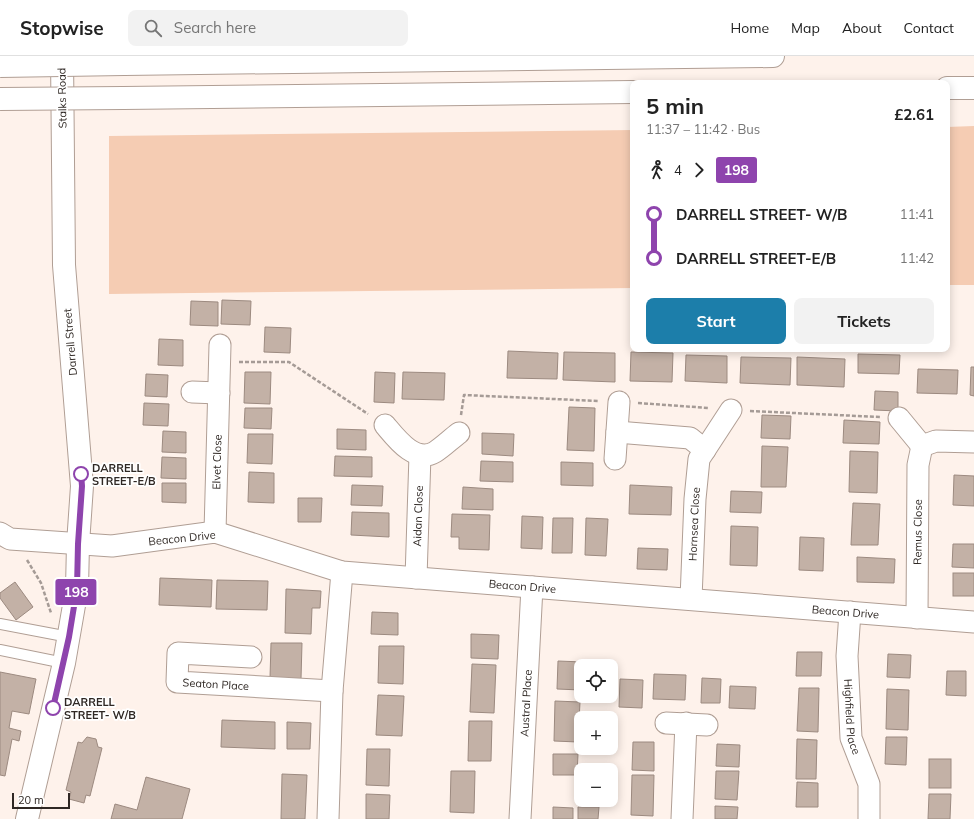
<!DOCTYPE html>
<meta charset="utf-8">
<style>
:root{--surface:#fff;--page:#f2f2f2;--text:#222;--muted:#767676;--line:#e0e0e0;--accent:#1c7eaa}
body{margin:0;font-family:Mulish,sans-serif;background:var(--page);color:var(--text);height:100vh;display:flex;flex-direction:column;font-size:15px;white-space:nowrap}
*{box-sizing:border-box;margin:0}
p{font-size:13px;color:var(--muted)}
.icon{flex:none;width:22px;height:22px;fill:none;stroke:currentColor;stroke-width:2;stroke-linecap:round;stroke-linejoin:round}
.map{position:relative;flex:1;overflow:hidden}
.sheet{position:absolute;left:630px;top:24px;width:320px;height:272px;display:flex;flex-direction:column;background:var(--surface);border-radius:8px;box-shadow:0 2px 10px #0003}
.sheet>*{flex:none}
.badge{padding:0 8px;border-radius:3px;font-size:14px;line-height:26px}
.fabs{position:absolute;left:574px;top:603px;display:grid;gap:8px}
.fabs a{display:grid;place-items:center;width:44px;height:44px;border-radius:8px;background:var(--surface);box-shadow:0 2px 10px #0003;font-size:20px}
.scale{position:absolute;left:12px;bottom:10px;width:58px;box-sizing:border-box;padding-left:4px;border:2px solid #2f2824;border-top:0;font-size:11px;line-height:14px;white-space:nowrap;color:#2f2824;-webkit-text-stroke:3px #fff;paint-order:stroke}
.map>.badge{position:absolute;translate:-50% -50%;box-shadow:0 0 0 2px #fff}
.legs{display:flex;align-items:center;gap:6px;height:44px;padding:0 16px;font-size:13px}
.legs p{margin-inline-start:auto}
.summary{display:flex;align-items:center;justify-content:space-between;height:68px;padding:0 16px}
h1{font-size:22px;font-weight:700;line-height:30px}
.action{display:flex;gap:8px;margin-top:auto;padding:8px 16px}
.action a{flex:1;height:46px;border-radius:8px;background:var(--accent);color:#fff;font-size:16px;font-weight:700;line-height:46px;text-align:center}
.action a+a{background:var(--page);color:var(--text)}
ul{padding:0 16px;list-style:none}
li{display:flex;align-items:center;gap:14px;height:44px;font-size:15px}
li i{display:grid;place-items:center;width:6px;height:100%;margin:0 5px;background:currentColor}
li i::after{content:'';width:10px;height:10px;margin:-5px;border:3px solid;border-radius:50%;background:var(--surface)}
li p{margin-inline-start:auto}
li:first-child i{background:linear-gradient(#0000 50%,currentColor 0)}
li:last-child i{background:linear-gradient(currentColor 50%,#0000 0)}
header{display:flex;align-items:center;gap:24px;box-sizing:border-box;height:56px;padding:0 20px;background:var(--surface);border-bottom:1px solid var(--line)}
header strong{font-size:19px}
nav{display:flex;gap:22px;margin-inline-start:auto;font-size:14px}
.search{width:280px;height:36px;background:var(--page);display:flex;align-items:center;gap:10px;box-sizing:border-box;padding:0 14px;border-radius:8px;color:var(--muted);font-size:15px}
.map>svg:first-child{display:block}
.green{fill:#f5ccb3}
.building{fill:#c3b1a6;stroke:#9c8a80}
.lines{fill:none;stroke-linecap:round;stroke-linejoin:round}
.lane-casing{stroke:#b09e94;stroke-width:12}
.street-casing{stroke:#b09e94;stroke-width:23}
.secondary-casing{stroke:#b09e94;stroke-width:24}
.highway-casing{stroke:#b09e94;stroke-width:24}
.path{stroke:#a59b96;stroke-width:2.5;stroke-dasharray:4 2;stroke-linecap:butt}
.lane{stroke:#fff;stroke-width:10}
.street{stroke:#fff;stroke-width:21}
.secondary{stroke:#fff;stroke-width:22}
.highway{stroke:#fff;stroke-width:22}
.highway-bridge-casing{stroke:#b09e94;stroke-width:24;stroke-linecap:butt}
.highway-bridge{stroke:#fff;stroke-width:22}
.line-1-casing{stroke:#fff;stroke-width:9}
.line-1{stroke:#8e44ad;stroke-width:6}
.stop-1-dot{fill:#fff;stroke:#8e44ad;stroke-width:2}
.labels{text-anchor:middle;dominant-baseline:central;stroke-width:3.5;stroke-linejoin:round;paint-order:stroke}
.street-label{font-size:11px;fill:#2f2824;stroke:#fff}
.stop-label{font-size:11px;font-weight:bold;fill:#2f2824;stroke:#fff;text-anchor:start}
</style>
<header>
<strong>Stopwise</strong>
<div class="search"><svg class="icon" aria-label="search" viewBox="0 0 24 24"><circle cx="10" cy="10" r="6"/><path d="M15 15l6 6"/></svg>Search here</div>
<nav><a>Home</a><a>Map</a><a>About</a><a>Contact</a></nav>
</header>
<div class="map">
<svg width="974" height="763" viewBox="0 0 974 763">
<rect width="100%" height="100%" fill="#fef2eb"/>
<g class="green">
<path d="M974,70V229H947V71Z"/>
<path d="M633,74V232L109,238V80Z"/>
</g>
<g class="building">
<path d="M222,244L251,245L250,269L221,268Z"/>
<path d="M191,245L218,246V270L190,269Z"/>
<path d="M265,271L291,272L290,297L264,296Z"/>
<path d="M159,283L183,284V310L158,309Z"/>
<path d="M508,295L558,297L557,323L507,322Z"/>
<path d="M564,296L615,297V326L563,324Z"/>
<path d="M631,296L673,297L672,326L630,325Z"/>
<path d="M858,298L900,299L899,318L858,317Z"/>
<path d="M686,299L727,300V327L685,325Z"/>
<path d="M741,301L791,302L790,329L740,327Z"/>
<path d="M797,301L845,303L844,331L797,329Z"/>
<path d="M971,311H974V340L970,339Z"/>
<path d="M918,313L958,314L957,338L917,337Z"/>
<path d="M245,316H271L270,348L244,347Z"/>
<path d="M375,316L395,317L394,347L374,346Z"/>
<path d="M403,316L445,317L444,344L402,343Z"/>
<path d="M146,318L168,319L167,341L145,340Z"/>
<path d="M875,335L898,336V355L874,354Z"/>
<path d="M144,347L169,348L168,370L143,369Z"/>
<path d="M569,351L595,352L594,395L567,394Z"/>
<path d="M245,352H272L271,373L244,372Z"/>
<path d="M762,359L791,360L790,383L761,382Z"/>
<path d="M844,364L880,366L879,388L843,387Z"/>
<path d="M337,373L366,374V394L337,393Z"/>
<path d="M163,375L186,376V397L162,396Z"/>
<path d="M482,377L514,378L513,400L482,398Z"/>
<path d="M248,378H273L272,408L247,407Z"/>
<path d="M762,390L788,391L786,431H761Z"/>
<path d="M850,395L878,396L877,437L849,436Z"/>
<path d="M335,400L372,401V421L334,420Z"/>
<path d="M162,401L186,402V423L161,422Z"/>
<path d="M481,405L513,406V426L480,425Z"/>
<path d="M561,406L593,407V430L561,429Z"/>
<path d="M249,416L274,417V447L248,446Z"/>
<path d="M954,419L974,420V450L953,449Z"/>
<path d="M162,427H186V447L162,446Z"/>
<path d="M352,429L383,430L382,450L351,449Z"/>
<path d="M630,429L672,431L671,459L629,458Z"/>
<path d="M463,431L493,433V454L462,453Z"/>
<path d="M731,435L762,436L761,457L730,456Z"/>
<path d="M298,442H322L321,466H298Z"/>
<path d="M853,447L880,448L878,489H851Z"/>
<path d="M352,456L389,457V481L351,479Z"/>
<path d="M452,458L490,459L489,494L459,493V481H451Z"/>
<path d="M522,460L543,461L542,493L521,492Z"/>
<path d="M553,462H573L572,497H552Z"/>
<path d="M586,462L608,463L606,500L585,499Z"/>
<path d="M731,470L758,471L757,510L730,509Z"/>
<path d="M800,481L824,482L823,515L799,514Z"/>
<path d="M953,488H974V512L952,511Z"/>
<path d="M638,492L668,493L667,514L637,513Z"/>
<path d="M857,501L895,503L894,527L857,526Z"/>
<rect x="953" y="517" width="21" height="23"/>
<path d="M160,522L212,524L211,551L159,549Z"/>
<path d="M217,524L268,525L267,554L216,553Z"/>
<path d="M15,526L33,551L16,564L0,542V537Z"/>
<path d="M286,533L321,535L320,552H312L311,578L285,577Z"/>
<path d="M372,556L398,557V579L371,578Z"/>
<path d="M471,578L499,579L498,603L471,602Z"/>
<path d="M271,587H302L301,623L270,622Z"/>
<path d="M379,590H404L403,628L378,627Z"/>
<path d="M797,596H822L821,620H796Z"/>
<path d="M888,598L911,599L910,622L887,621Z"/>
<path d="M558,605L583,606L582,610H581V634L557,633Z"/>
<path d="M472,608L496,609L494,657L470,656Z"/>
<path d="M947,615H966V640L946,639Z"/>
<path d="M0,616L36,623L29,658L12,655L9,672L21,675L19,685L12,683L5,720L0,719Z"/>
<path d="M654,618L686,619L685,644L653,643Z"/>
<path d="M702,622L721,623L720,647H701Z"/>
<path d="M620,623L643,624L642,652L619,651Z"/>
<path d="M730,630L756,631L755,653L729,652Z"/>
<path d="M799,632H819L818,676L797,675Z"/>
<path d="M887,633L909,634L908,674L886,673Z"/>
<path d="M378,639L404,640L402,680L376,679Z"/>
<path d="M555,645L580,646L578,686L554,685Z"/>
<path d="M222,664L275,666V693L221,691Z"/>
<path d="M469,665H492L491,705H468Z"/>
<path d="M287,666L311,667L310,693H287Z"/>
<path d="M87,681L96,683L98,691L102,692L90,740L86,739L84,747L69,743L71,736L66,734L78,686L82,687Z"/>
<path d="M886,681H907L906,709L885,708Z"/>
<path d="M797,683L817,684L816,723H796Z"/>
<path d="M633,686H654V715L632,714Z"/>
<path d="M717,688L740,689L739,711L716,710Z"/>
<path d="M367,693H390L389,730L366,729Z"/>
<path d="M553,698H578L577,719H553Z"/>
<rect x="929" y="703" width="22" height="29"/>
<path d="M451,715H475L474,757L450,756Z"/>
<path d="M716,715H739L737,744L715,743Z"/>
<path d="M282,718L307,719L305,763H281Z"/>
<path d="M632,719H654L653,760L631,759Z"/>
<path d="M146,721L190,733L182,763H111L115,748L137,754Z"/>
<path d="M797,726L818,727V751H796Z"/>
<path d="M366,738L390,739L389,763H366Z"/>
<path d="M929,738H951L950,763H928Z"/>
<path d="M715,750L738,751L737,763H715Z"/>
<path d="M553,751L573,752V763H553Z"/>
<path d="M578,751H599L598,763H578Z"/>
</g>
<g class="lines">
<defs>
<g id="lane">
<path d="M0,568L69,581"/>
<path d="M0,594L64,607"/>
</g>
<g id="street">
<path d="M192,336L219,337"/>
<path d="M899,362L922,390"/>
<path d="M385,369C396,382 415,408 435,396C443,391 451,383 459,377"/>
<path d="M617,376L690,382L705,394"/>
<path d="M615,403L619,346"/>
<path id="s1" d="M215,476L220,289"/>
<path id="s2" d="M0,477L10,483L112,490L215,476L342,516L974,566"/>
<path id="s3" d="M416,522L420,399"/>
<path id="s4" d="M691,543L695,443L699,403L731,354"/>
<path id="s5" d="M850,556L847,600L851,682L869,728V763"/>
<path id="s6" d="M917,562L918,409L922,390L936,385L974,386"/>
<path id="s7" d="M251,601L178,597L177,626L332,635"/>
<path d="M666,667L707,669"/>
<path d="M328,763L332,635L342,516"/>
<path id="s8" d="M520,763L532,531"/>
<path d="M682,763L686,667"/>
</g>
<path id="secondary" d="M27,763L64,607L77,532L78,488L82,430L64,209L62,0"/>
<g id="highway">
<path d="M124,8L773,0"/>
<path d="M947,32H974"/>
<path d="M123,42L633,36"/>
</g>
</defs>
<use href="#lane" class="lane-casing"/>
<use href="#street" class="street-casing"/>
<use href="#secondary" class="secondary-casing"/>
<use href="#highway" class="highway-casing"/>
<g class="path">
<path d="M239,306H289L368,358"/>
<path d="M638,347L709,352"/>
<path d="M750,355L880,361"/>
<path d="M461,359L464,339L599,345"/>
<path d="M27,504L41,527L51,557"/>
</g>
<use href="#lane" class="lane"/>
<use href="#street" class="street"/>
<use href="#secondary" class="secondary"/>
<use href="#highway" class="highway"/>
<defs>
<g id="highway-bridge">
<path d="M0,10L124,8"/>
<path d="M0,43L123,42"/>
</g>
</defs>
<use href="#highway-bridge" class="highway-bridge-casing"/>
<use href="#highway-bridge" class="highway-bridge"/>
</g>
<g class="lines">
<defs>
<path id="line-1" d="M53,652L69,581L77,532L78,488L82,430L81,418"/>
</defs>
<use href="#line-1" class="line-1-casing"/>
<use href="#line-1" class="line-1"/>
</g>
<g class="stop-1-dot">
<circle cx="81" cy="418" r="7"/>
<circle cx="53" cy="652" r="7"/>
</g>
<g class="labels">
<g class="street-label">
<text transform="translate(62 42) rotate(-91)">Stalks Road</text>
<text transform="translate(70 286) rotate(-95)">Darrell Street</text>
<text stroke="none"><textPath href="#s1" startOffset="70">Elvet Close</textPath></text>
<text stroke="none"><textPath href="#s3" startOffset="62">Aidan Close</textPath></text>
<text stroke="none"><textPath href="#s4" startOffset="75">Hornsea Close</textPath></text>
<text stroke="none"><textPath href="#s6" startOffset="86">Remus Close</textPath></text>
<text transform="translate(182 482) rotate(-6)">Beacon Drive</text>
<text stroke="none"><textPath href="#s2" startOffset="532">Beacon Drive</textPath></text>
<text stroke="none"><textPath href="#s2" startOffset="856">Beacon Drive</textPath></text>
<text stroke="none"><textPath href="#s7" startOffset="141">Seaton Place</textPath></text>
<text stroke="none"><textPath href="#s8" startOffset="116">Austral Place</textPath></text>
<text stroke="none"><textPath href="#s5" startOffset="105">Highfield Place</textPath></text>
</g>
<g class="stop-label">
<text x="92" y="412">DARRELL<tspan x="92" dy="13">STREET-E/B</tspan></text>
<text x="64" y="646">DARRELL<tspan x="64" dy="13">STREET- W/B</tspan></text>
</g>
</g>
</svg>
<div class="fabs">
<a><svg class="icon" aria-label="locate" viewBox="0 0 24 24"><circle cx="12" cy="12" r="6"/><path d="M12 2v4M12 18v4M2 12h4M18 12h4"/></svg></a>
<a>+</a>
<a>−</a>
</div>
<div class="scale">20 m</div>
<b class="badge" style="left:76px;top:536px;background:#8e44ad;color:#fff">198</b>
<section class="sheet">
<div class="summary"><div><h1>5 min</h1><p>11:37 – 11:42 · Bus</p></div><b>£2.61</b></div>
<div class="legs"><svg class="icon" aria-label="walk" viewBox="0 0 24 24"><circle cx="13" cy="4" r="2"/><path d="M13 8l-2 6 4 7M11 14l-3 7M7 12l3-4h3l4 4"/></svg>4<svg class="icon" aria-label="forward" viewBox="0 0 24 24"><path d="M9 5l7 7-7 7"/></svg><b class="badge" style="background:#8e44ad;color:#fff">198</b></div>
<ul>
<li><i style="color:#8e44ad"></i><b>DARRELL STREET- W/B</b><p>11:41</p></li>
<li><i style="color:#8e44ad"></i><b>DARRELL STREET-E/B</b><p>11:42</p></li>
</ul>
<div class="action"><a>Start</a><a>Tickets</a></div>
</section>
</div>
